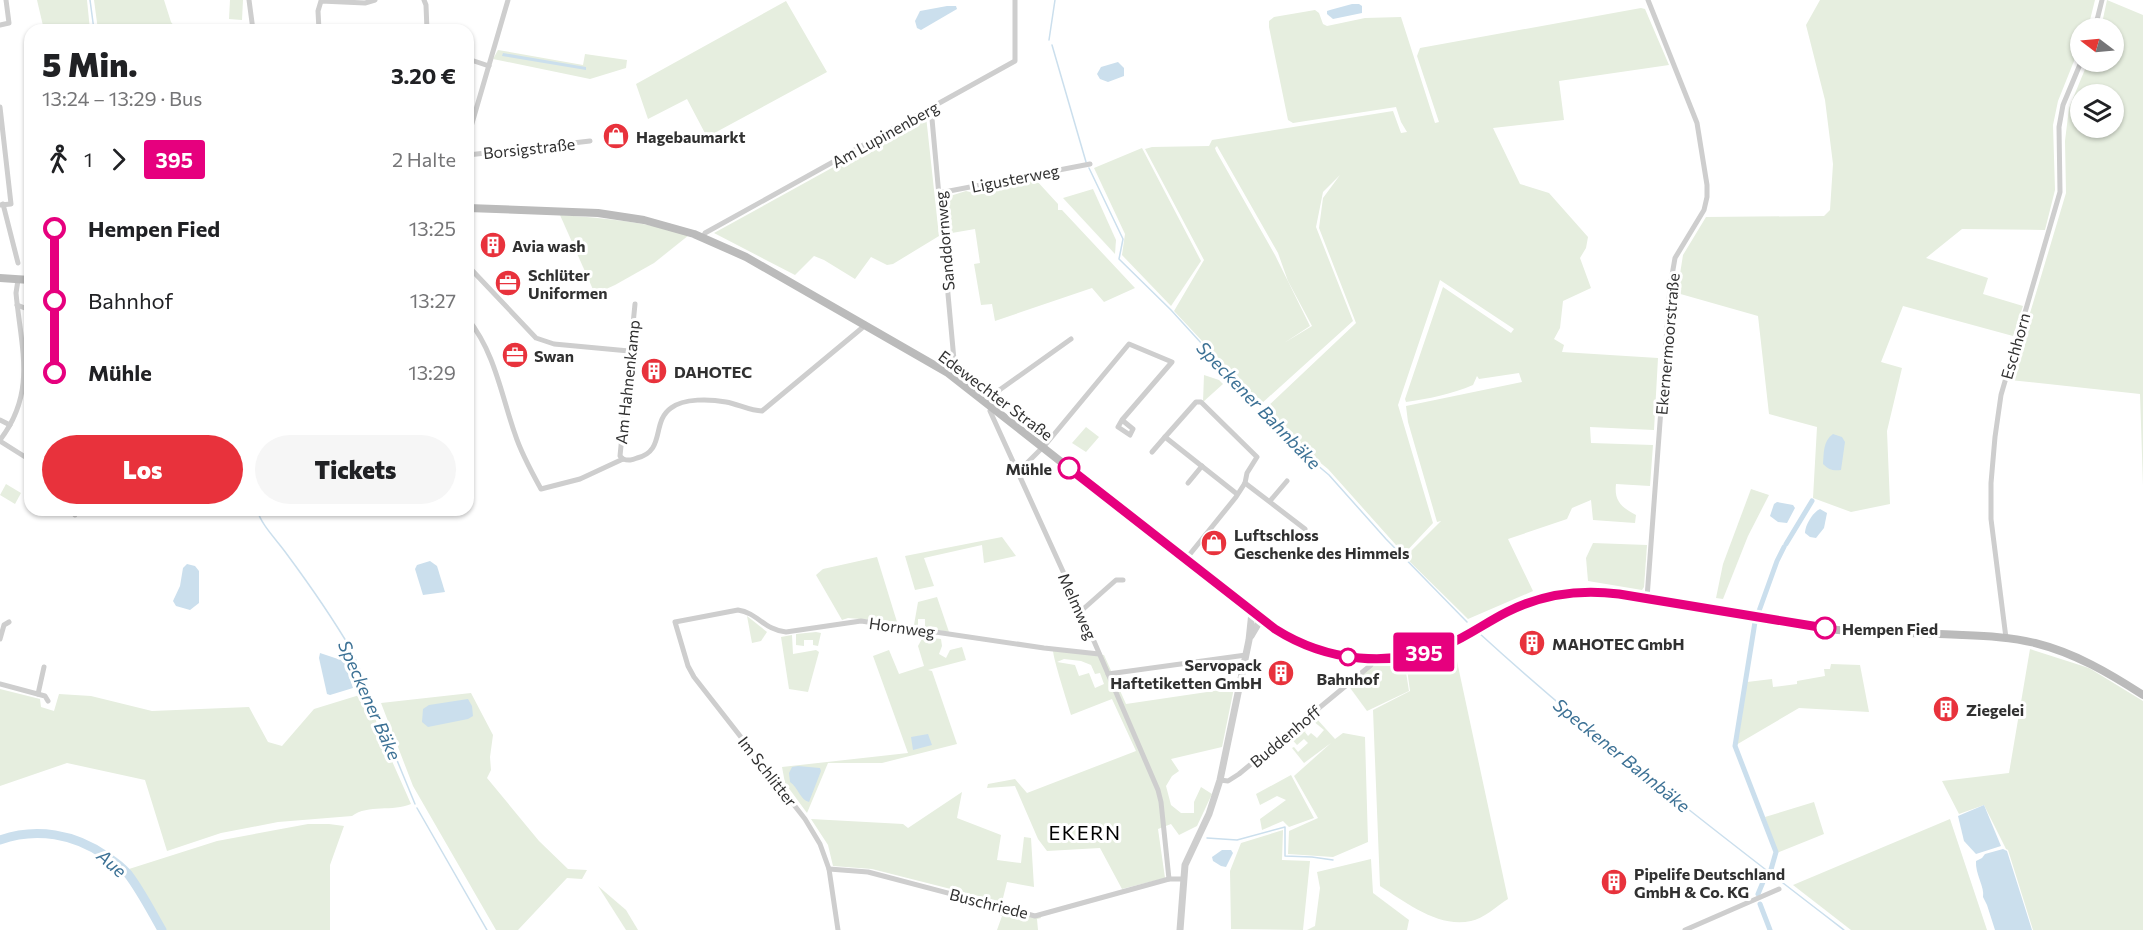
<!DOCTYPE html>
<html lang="de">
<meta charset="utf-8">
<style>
:root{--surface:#fff;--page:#f6f6f6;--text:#202124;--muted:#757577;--accent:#e8323c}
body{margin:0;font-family:Commissioner,sans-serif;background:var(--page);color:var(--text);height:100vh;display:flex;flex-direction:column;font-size:22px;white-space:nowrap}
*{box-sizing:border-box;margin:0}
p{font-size:20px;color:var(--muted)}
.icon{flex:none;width:33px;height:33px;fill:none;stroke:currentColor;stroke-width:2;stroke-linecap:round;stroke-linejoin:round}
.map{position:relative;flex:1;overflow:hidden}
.side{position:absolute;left:24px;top:24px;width:450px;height:492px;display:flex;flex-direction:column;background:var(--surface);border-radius:18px;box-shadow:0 2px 4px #0004}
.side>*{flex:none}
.badge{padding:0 12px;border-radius:4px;font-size:21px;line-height:39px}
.needle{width:39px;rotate:286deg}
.buttons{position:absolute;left:2070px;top:18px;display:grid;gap:12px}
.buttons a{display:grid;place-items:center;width:54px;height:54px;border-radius:50%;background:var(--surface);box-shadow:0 2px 4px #0004;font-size:30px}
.map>.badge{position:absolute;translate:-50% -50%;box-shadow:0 0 0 3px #fff}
.legs{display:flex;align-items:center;gap:9px;height:66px;padding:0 18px;font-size:20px}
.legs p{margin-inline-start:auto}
.overview{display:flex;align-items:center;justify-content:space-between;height:102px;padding:0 18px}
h1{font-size:33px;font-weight:800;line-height:45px}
.action{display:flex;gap:12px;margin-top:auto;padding:12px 18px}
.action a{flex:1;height:69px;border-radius:36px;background:var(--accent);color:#fff;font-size:24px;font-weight:800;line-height:69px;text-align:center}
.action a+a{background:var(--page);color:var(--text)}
ul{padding:0 18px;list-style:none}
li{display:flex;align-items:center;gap:21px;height:72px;font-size:22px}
li i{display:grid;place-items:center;width:9px;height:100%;margin:0 8px;background:currentColor}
li i::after{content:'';width:15px;height:15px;margin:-8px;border:4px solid;border-radius:50%;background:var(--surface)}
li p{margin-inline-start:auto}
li:first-child i{background:linear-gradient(#0000 50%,currentColor 0)}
li:last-child i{background:linear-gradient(currentColor 50%,#0000 0)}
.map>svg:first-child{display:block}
.green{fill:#e6eedf;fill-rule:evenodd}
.water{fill:#cbdfed}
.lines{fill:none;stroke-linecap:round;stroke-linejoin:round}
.stream{stroke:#cbdfed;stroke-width:1.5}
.canal{stroke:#cbdfed;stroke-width:5}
.river{stroke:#cbdfed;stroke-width:9}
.minor{stroke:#cecece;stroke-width:5}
.tertiary{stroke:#cecece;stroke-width:7}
.secondary{stroke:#bbb;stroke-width:8}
.line-1-casing{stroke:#fff;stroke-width:14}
.line-1{stroke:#e6007e;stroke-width:9}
.stop-1-dot{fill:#fff;stroke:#e6007e;stroke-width:3}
.labels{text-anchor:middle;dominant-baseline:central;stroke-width:6;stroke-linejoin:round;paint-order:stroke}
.street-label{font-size:16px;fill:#313131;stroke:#fff}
.poi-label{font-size:16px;font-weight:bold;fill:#313131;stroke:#fff;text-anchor:start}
.stop-label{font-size:16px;font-weight:bold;fill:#313131;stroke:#fff;text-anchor:end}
.water-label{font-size:18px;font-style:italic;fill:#3c7195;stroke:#fff}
.quarter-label{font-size:20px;letter-spacing:1.5px;fill:#000;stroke:#fff}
</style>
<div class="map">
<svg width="2143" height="930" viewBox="0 0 2143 930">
<rect width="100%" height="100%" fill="#fff"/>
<g class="green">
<path d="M37,0H87L90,30H44Z"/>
<path d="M94,0H164L171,22L177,30H98Z"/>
<path d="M230,0H243L242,20L229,19Z"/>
<path d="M1820,0H2095L2088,28H2080V46L2058,101L2053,125L2055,190L2045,230L1962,229L1926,258L1988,278L1983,294L2023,306L2013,336L1903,306L1881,362L1902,368L1887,431L1890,504L1851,512L1813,498L1817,427L1769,414L1758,316L1677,293L1683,255L1706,217L1824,216L1830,210L1833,164L1825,100L1806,25Z"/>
<path d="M2107,0L2143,15V486L2140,394L2010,380L2066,193L2065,141L2069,108L2088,62H2114V28H2101ZM2114,94V128H2080V94Z"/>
<path d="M786,1L827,72L707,137L687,99L648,119L636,84Z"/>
<path d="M1641,8L1645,9L1669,65L1559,81L1564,120L1493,128L1520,184L1549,193L1588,237L1586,248L1580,258L1591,288L1563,301L1560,328L1554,339L1564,345L1562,352L1658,358L1654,430L1590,427L1591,443L1653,445L1650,486L1616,484C1614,501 1621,507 1636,515L1635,523L1593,520L1591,500L1572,508L1567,519L1508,539L1533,591L1468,619L1405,557L1441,521L1437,522L1408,422L1406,406L1522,382L1519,373L1479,379L1477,376L1473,385C1452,394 1428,399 1406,402L1405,399L1443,287L1511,333L1514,329L1440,280L1398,405L1433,523L1404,554L1328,469L1296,443L1266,408L1356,323L1319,228L1323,198L1340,175L1323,192L1316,227L1353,321L1261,404L1174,311L1204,260L1145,149L1152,147L1209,146L1212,140L1393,111L1401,133L1407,132L1401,122L1396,107L1293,123L1288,120L1269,27V21L1274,17L1315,10L1319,13L1323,24L1327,26L1365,18L1401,17L1435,123L1439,122L1417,56L1420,48ZM1217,146L1278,253L1288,281L1312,326L1284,343L1310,326L1275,255L1216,151L1215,148Z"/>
<path d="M498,50L583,65L585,54L627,60L626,68L590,79L493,59Z"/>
<path d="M926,116L939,236L893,264L887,265L871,257L855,279L824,260L814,256L795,275L714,233Z"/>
<path d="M1142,148L1201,261L1171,306L1122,255L1125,234L1094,168Z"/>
<path d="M1036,180L1058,204V210H1062L1135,288L1104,302L1092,288L995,321L992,304L981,305L974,264L980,263L975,229L946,234L943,201L950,196L966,191L978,194Z"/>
<path d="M1093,189L1116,240L1115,254L1063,198Z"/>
<path d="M560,215C604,218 647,222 689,235L654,263L615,285L595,294Z"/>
<path d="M1204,375L1219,380L1223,384L1203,402Z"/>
<path d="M1086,427L1099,437L1086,452L1072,443Z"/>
<path d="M6,484L21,493L15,504L0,495Z"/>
<path d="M1751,489L1769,495L1748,536L1723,599L1716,598L1723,564Z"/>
<path d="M1002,537L1016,556L984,563L982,545L924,558L934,586L915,590L905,556Z"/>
<path d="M1593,543L1647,545L1644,587L1642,590L1588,581L1586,558Z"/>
<path d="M877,557L897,622L848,618L842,620L816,575L823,569Z"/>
<path d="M937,597L949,632L925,628V619H918V626L914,625L918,602Z"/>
<path d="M747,616L767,632L761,641L752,643Z"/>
<path d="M816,632L821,633L818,646L813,645V640H804V646L796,645V634Z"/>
<path d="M792,635L793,654L816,650L819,652L808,692L789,689L781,637Z"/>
<path d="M923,637L941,639L942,646L939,654L946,658L950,650L962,647L966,660L928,670L932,671L957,744L882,763H828L807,813L785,783L782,767L908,753L873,656L889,650L899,674L924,666L918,646Z"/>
<path d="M1053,649L1104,655L1126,704L1234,688L1222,747L1171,759L1179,771L1172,776L1166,786L1171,805L1181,813H1194V802L1201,787L1212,794L1197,826L1179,835L1171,824L1158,829L1165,878L1122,889L1100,848L1047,851L1038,839L1015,786L987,788L988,784L1015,779L1027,793L1136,751L1112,699L1071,715C1068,704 1052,656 1053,649ZM1064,659L1081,661L1091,665L1095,674L1100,673L1104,684L1095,688L1089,673L1079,676L1075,665L1057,662Z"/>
<path d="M2030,649L2089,668L2143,701V930H2033L2008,850L2006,849L1984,805L1959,814L1942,781L2009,773Z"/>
<path d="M1455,652L1508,899C1497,906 1483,919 1471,921C1438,928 1407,903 1380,886L1373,710L1410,691L1407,669Z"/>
<path d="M1831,664L1860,665L1869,712L1799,708L1736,745L1747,682L1772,679L1773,687L1797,684V681L1825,676L1824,669H1830Z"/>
<path d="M1372,666H1405L1409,691L1367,711L1348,685Z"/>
<path d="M0,689L40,699L41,707L54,711L59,694L91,696L152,711L249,707L268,742L282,746L314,709L366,693L384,743L411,804C393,812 368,804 352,816L278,822L221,833L167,851L145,780L67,763L0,786Z"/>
<path d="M471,693L493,735L490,757L491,770L487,778L539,841L568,869L587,870L582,879L567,878L518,930H496L413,786L381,703Z"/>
<path d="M1316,718L1335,739L1343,733L1365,737L1368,842L1333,857L1288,854L1289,831L1318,818L1294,776L1331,743L1304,763L1292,748L1294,747L1298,752L1308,743L1304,739L1297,745L1289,736L1298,728L1301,730L1306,725L1308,727L1305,732L1308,736L1311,733L1317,738L1324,730L1312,720Z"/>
<path d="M1291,775L1314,818L1289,827L1283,821L1262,830L1260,819L1286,800L1277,796L1260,805L1256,794Z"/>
<path d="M962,792L957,818L1001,835L997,860L1021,863L1024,837L1031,838L1034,887L1007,882L1002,902L872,869L833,866L828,845L811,819L903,824L908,828Z"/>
<path d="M1814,802L1824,834L1777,853L1765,817Z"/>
<path d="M1950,819L1987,930H1851L1793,885Z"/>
<path d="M308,824H329L344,826L330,865V930H166L129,869L217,841Z"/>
<path d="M1283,830L1282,860L1310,861L1303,930L1231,929L1230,871L1241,843Z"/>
<path d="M1371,859L1373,893L1409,920L1407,930H1307L1315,926L1320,888L1317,872Z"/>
<path d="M598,886L626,910L638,930H626Z"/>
<path d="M975,900L1034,916L1040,914L1041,918L1037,919L1038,930H997L1002,916L973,904Z"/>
</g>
<g class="water">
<path d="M1352,4H1359L1362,6V13L1333,19L1327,14V11L1330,10Z"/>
<path d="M947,6H956L957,9L921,30L917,28L915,21L920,11Z"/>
<path d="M503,53L586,67V70L502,56Z"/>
<path d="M1118,62L1124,68V76L1108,82L1100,79L1097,74L1101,67Z"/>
<path d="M1833,434L1842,437L1845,442L1841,470C1833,471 1829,470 1823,464C1824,452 1823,441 1833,434Z"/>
<path d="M1777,502L1793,505L1795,508L1787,523L1778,522L1770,516L1774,504Z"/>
<path d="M1820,509L1827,513L1824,528L1816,538L1810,537L1805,533C1805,525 1813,512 1820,509Z"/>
<path d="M430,561L437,566L445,592L423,595L415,569L417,565Z"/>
<path d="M187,564L195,566L199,571V603L190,610L176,606L173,601L180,586L183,568Z"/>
<path d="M320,653L344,661L353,688L330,695L327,694L319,658Z"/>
<path d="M468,699L472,706L473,716L468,719L428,727L422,722L423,709L429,705Z"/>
<path d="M928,734L932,745L913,750L911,737Z"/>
<path d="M798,766L820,768L821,771L809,802C800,800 798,787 790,782L789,773L792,767Z"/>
<path d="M1984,805L2001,846L1976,854L1964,841L1958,816Z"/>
<path d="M2003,849L2007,851L2032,930H1995L1987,905L1983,897C1985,887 1975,874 1976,861L1982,858L1985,854Z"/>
<path d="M1222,850H1231L1233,853L1226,867L1221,866L1213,861L1212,857Z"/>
</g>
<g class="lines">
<g class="stream">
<path d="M90,0L94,30"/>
<path d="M1049,40L1055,0"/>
<path d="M1052,45L1086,162"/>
<path d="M1089,168L1123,239L1119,259L1171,310L1297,448L1329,475L1386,539L1467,622"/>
<path d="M257,510C262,526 276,539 286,553C309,584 332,617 352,651L415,804"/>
<path d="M1479,633C1595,739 1719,834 1844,930"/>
<path d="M417,808L487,930"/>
<path d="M1207,838L1237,840L1285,827V856L1312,857L1333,860"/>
</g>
<g class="canal">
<path d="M1786,544L1812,501"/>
<path d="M1759,611L1777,561L1784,547"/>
<path d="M1755,622L1735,746L1776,852L1770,873"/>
<path d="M1758,894L1763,882"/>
<path d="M1760,904L1770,930"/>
</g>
<path class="river" d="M0,840C36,827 75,834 106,856C114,861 122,867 128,874C141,891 151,911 162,930"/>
<g class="minor">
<path d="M249,0L253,30"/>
<path d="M424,0L426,5L427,30"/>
<path d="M0,25L9,23L6,0"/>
<path d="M2095,28L2102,0"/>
<path d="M319,30L318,11L321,1L365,3L375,0"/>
<path d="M468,59L489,66"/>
<path d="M0,107L11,204L0,205"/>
<path d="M931,108L954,360L948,373"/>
<path d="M468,137L508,0"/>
<path d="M468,155L590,141"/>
<path d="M939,193L1090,164"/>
<path d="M3,204L18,263"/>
<path d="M703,237L705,233L1015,61V0"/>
<path d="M468,266L536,338L554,344L629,351"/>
<path d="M17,305L30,310"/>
<path d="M468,319C495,353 501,394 515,434C521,453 531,471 541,489L580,479L623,459C629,461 632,460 637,458C666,451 651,422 671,408C684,398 710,399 726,402C738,404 750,411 762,411L862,328L865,324"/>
<path d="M984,401L1071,339"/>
<path d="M990,411L1081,611L1158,790L1161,802L1169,879"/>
<path d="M0,420L10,425"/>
<path d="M0,440C37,392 21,348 16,293L18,280"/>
<path d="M0,441L30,460"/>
<path d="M1152,452L1165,437"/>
<path d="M623,459L620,456L635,304"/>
<path d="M1017,473L1046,444L1129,344L1172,362L1122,420L1118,427L1130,435L1133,429L1122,420"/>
<path d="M1188,483L1202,466"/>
<path d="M1245,483L1305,529"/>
<path d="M1270,501L1287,481"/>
<path d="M75,515L76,510"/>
<path d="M1186,559L1236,497L1245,483L1247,473L1257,457L1201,402H1196L1165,437L1237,494"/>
<path d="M1647,598L1670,287L1675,258L1704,210L1707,197V185L1697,123L1648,0"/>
<path d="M1081,611L1116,580H1123"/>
<path d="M2006,638L1991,519V483L1995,437L2001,395L2060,192L2059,127L2063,105L2081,62"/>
<path d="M0,639L4,625L9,622"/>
<path d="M1108,674L1246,655"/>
<path d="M0,684L45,696L48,701"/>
<path d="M38,694L44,667"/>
<path d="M1220,780L1228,781L1239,774L1371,665L1373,659"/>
<path d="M829,869L868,872L1035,916L1169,879H1182"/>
<path d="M838,930L829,869L820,844L805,819L694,677L688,666L675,622L738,610C758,613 764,630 786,632L861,621L1044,648L1099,654"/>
<path d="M1685,930L1779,889"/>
</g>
<g class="tertiary">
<path d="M1251,636L1261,619"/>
<path d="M1180,930L1185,865L1209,814L1220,780L1249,640L1252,612"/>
</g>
<g class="secondary">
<path d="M468,208L598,213L644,220L694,234L746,257L948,373L1261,619C1320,662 1389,673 1457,640C1501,618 1534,594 1585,592C1613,591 1641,597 1668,602C1715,610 1762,620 1809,627C1859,634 1911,632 1962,635C1986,636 2011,637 2035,643C2075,653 2109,673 2143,695"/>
<path d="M0,278L30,280"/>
</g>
</g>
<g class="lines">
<defs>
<path id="line-1" d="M1069,468L1275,629C1327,662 1390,668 1447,645C1468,636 1487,622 1507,612C1542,594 1580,589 1619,594L1825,628"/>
</defs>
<use href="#line-1" class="line-1-casing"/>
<use href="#line-1" class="line-1"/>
</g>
<defs>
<symbol id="shop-disc" viewBox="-11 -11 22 22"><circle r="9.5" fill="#e8323c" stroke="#fff"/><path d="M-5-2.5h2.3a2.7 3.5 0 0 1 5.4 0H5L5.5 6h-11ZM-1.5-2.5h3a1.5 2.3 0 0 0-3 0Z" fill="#fff"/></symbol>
<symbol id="building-disc" viewBox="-11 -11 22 22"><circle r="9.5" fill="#e8323c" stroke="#fff"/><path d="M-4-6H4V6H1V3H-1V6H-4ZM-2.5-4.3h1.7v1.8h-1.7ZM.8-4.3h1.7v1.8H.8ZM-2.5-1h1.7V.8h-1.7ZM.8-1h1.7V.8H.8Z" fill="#fff"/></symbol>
<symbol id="office-disc" viewBox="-11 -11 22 22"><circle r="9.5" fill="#e8323c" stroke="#fff"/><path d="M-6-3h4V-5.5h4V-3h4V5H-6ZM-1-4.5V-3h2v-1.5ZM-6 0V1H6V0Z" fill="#fff"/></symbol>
</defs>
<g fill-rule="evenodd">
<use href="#shop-disc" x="601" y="121" width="30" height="30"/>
<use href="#building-disc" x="478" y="230" width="30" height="30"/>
<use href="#office-disc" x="493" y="268" width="30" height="30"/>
<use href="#office-disc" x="500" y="340" width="30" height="30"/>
<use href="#building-disc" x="639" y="356" width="30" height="30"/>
<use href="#shop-disc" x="1199" y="528" width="30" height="30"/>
<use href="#building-disc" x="1517" y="628" width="30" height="30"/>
<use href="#building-disc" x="1266" y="658" width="30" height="30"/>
<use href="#building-disc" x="1931" y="694" width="30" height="30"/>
<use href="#building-disc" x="1599" y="867" width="30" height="30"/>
</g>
<g class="stop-1-dot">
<circle cx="1069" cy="468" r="10"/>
<circle cx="1825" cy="628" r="10"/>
<circle cx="1348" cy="657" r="8"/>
</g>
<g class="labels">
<g class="street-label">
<text transform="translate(885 134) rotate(-29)">Am Lupinenberg</text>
<text transform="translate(529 148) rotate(-6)">Borsigstraße</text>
<text transform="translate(1015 178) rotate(-11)">Ligusterweg</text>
<text transform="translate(944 241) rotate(-95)">Sanddornweg</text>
<text transform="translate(1667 344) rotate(-85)">Ekernermoorstraße</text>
<text transform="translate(2015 346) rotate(-74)">Eschhorn</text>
<text transform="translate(627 382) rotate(-84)">Am Hahnenkamp</text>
<text transform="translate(996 395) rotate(37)">Edewechter Straße</text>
<text transform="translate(1078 606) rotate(66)">Melmweg</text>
<text transform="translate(902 627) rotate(8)">Hornweg</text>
<text transform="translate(1285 736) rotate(-40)">Buddenhoff</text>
<text transform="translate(768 771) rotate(52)">Im Schlitter</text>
<text transform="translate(989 903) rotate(14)">Buschriede</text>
</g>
<g class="poi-label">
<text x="636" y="136">Hagebaumarkt</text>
<text x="512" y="245">Avia wash</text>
<text x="528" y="274">Schlüter<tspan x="528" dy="18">Uniformen</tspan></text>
<text x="534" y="355">Swan</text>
<text x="674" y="371">DAHOTEC</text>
<text x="1234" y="534">Luftschloss<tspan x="1234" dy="18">Geschenke des Himmels</tspan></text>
<text x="1552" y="643">MAHOTEC GmbH</text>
<text x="1262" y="664" text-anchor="end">Servopack<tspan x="1262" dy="18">Haftetiketten GmbH</tspan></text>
<text x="1966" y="709">Ziegelei</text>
<text x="1634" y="873">Pipelife Deutschland<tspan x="1634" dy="18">GmbH &amp; Co. KG</tspan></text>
</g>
<g class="stop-label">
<text x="1052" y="468">Mühle</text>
<text x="1842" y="628" text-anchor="start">Hempen Fied</text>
<text x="1348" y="678" text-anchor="middle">Bahnhof</text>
</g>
<g class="water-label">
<text transform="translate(1259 405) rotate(46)">Speckener Bahnbäke</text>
<text transform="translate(370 700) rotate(66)">Speckener Bäke</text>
<text transform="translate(1622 755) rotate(39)">Speckener Bahnbäke</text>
<text transform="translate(112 863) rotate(41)">Aue</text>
</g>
<g class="quarter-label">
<text x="1085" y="832">EKERN</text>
</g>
</g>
</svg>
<div class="buttons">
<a><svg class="needle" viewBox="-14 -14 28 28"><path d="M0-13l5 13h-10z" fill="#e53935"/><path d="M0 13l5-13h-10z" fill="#757577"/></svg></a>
<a><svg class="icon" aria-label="layers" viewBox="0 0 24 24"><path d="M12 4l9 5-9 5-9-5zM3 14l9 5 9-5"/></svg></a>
</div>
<b class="badge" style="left:1424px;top:652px;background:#e6007e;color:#fff">395</b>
<section class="side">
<div class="overview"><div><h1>5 Min.</h1><p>13:24 – 13:29 · Bus</p></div><b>3.20 €</b></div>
<div class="legs"><svg class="icon" aria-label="walk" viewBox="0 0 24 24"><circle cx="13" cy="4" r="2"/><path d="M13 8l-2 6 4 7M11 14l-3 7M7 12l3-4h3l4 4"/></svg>1<svg class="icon" aria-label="forward" viewBox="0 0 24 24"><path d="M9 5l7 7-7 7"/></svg><b class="badge" style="background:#e6007e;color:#fff">395</b><p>2 Halte</p></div>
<ul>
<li><i style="color:#e6007e"></i><b>Hempen Fied</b><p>13:25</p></li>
<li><i style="color:#e6007e"></i><span>Bahnhof</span><p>13:27</p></li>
<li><i style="color:#e6007e"></i><b>Mühle</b><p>13:29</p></li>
</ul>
<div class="action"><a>Los</a><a>Tickets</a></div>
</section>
</div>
